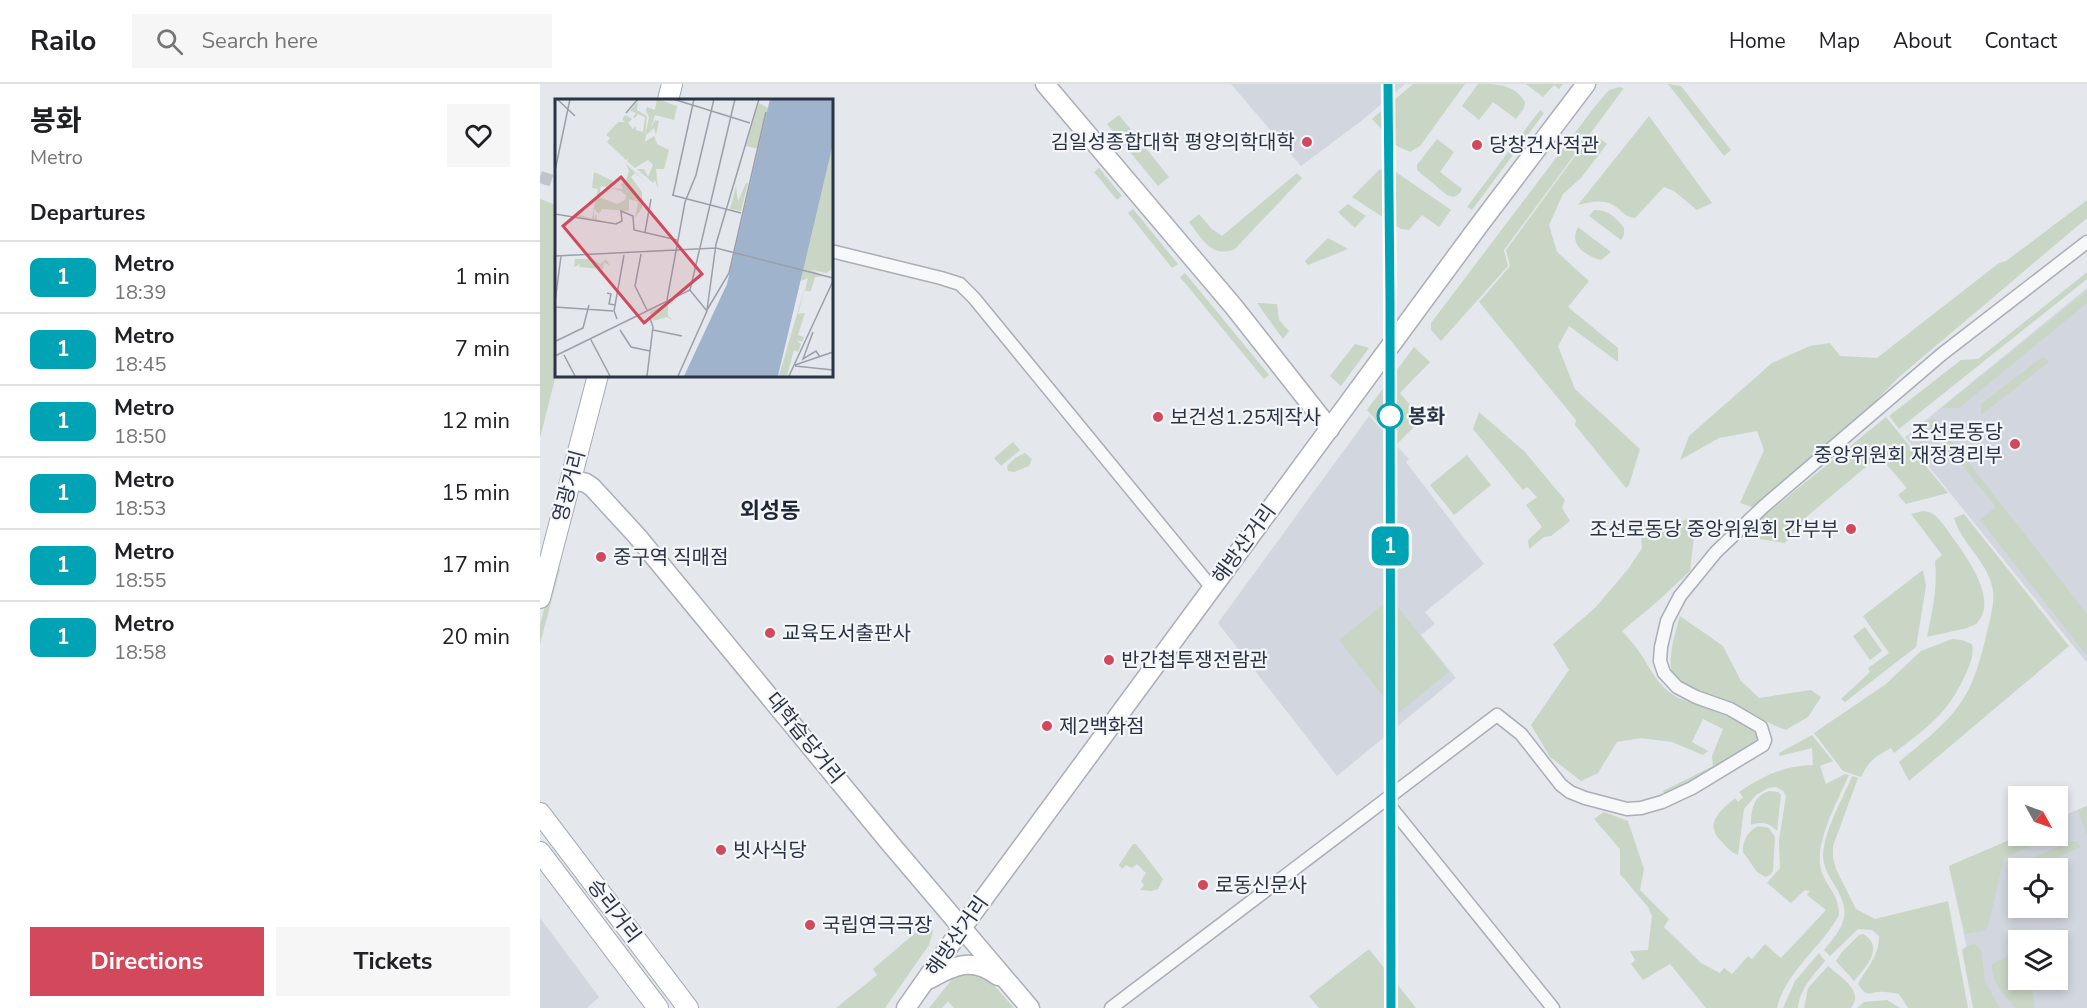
<!DOCTYPE html>
<meta charset="utf-8">
<style>
:root{--surface:#fff;--page:#f6f6f6;--text:#202124;--muted:#757577;--line:#e0e0e0;--accent:#d1495b}
body{margin:0;font-family:"Nunito Sans","Noto Sans KR",sans-serif;background:var(--page);color:var(--text);height:100vh;display:flex;flex-direction:column;font-size:22px;white-space:nowrap}
*{box-sizing:border-box;margin:0}
p{font-size:20px;color:var(--muted)}
.icon{flex:none;width:33px;height:33px;fill:none;stroke:currentColor;stroke-width:2;stroke-linecap:round;stroke-linejoin:round}
.map{position:relative;flex:1;overflow:hidden}
.drawer{display:flex;flex-direction:column;background:var(--surface);width:540px}
.drawer>*{flex:none}
.badge{padding:0 12px;border-radius:9px;font-size:21px;line-height:39px}
.needle{width:39px;rotate:130deg}
.fabs{position:absolute;left:1468px;top:702px;display:grid;gap:12px}
.fabs a{display:grid;place-items:center;width:60px;height:60px;border-radius:0px;background:var(--surface);box-shadow:0 3px 9px #0003;font-size:30px}
.map>.badge{position:absolute;translate:-50% -50%;box-shadow:0 0 0 3px #fff}
h2{padding:0 30px;font-size:22px;line-height:54px}
.round{display:grid;place-items:center;flex:none;width:63px;height:63px;border-radius:0px;background:var(--page)}
.head{display:flex;align-items:center;justify-content:space-between;height:102px;padding:0 30px}
h1{font-size:28px;font-weight:700;line-height:45px}
.button{display:flex;gap:12px;margin-top:auto;padding:12px 30px}
.button a{flex:1;height:69px;border-radius:0px;background:var(--accent);color:#fff;font-size:24px;font-weight:700;line-height:69px;text-align:center}
.button a+a{background:var(--page);color:var(--text)}
ul{padding:0;list-style:none}
li{display:flex;align-items:center;gap:18px;height:72px;padding:0 30px;border-top:2px solid var(--line)}
li div{flex:1}
li b{display:block;font-size:22px}
li em{font-style:normal}
li .badge{min-width:66px;font-weight:700;text-align:center}
header{display:flex;align-items:center;gap:36px;box-sizing:border-box;height:84px;padding:0 30px;background:var(--surface);border-bottom:2px solid var(--line)}
header strong{font-size:28px}
nav{display:flex;gap:33px;margin-inline-start:auto;font-size:21px}
.search{width:420px;height:54px;background:var(--page);display:flex;align-items:center;gap:15px;box-sizing:border-box;padding:0 21px;border-radius:0px;color:var(--muted);font-size:22px}
main{display:flex;flex:1;min-height:0}
.map>svg:first-child{display:block}
.built{fill:#d2d6de;fill-rule:evenodd}
.green{fill:#c9d6c5}
.lines{fill:none;stroke-linecap:round;stroke-linejoin:round}
.street-tunnel{stroke:#bfc3cb;stroke-width:12;stroke-dasharray:12 6;stroke-linecap:butt}
.street-casing{stroke:#a9aeb7;stroke-width:15}
.secondary-casing{stroke:#a9aeb7;stroke-width:21}
.primary-casing{stroke:#a3abb8;stroke-width:22}
.street{stroke:#f7f8fa;stroke-width:12}
.secondary{stroke:#fff;stroke-width:18}
.primary{stroke:#fff;stroke-width:20}
.line-casing{stroke:#fff;stroke-width:14}
.line{stroke:#00a3b4;stroke-width:9}
.poi-dot{fill:#d1495b;stroke:#f4f6f9;stroke-width:2}
.stop-dot{fill:#fff;stroke:#00a3b4;stroke-width:3}
.labels{text-anchor:middle;dominant-baseline:central;stroke-width:4.5;stroke-linejoin:round;paint-order:stroke}
.poi-label{font-size:20px;fill:#2b3445;stroke:#f4f6f9;text-anchor:start}
.stop-label{font-size:20px;font-weight:bold;fill:#2b3445;stroke:#f4f6f9;text-anchor:start}
.street-label{font-size:20px;fill:#2b3445;stroke:#f4f6f9}
.quarter-label{font-size:22px;font-weight:bold;fill:#1d2536;stroke:#f4f6f9}
.inset-road{fill:none;stroke:#9a9fa9;stroke-width:1.5}
.view{fill:#d1495b;fill-opacity:0.15;stroke:#d1495b;stroke-width:3}
.inset-edge{fill:none;stroke:#2b3445;stroke-width:3}
</style>
<header>
<strong>Railo</strong>
<div class="search"><svg class="icon" aria-label="search" viewBox="0 0 24 24"><circle cx="10" cy="10" r="6"/><path d="M15 15l6 6"/></svg>Search here</div>
<nav><a>Home</a><a>Map</a><a>About</a><a>Contact</a></nav>
</header>
<main>
<section class="drawer">
<div class="head"><div><h1>봉화</h1><p>Metro</p></div><a class="round"><svg class="icon" aria-label="heart" viewBox="0 0 24 24"><path d="M12 20l-8-8c-3-5 5-10 8-4 3-6 11-1 8 4z"/></svg></a></div>
<h2>Departures</h2>
<ul>
<li><span class="badge" style="background:#00a3b4;color:#fff">1</span><div><b>Metro</b><p>18:39</p></div><em>1 min</em></li>
<li><span class="badge" style="background:#00a3b4;color:#fff">1</span><div><b>Metro</b><p>18:45</p></div><em>7 min</em></li>
<li><span class="badge" style="background:#00a3b4;color:#fff">1</span><div><b>Metro</b><p>18:50</p></div><em>12 min</em></li>
<li><span class="badge" style="background:#00a3b4;color:#fff">1</span><div><b>Metro</b><p>18:53</p></div><em>15 min</em></li>
<li><span class="badge" style="background:#00a3b4;color:#fff">1</span><div><b>Metro</b><p>18:55</p></div><em>17 min</em></li>
<li><span class="badge" style="background:#00a3b4;color:#fff">1</span><div><b>Metro</b><p>18:58</p></div><em>20 min</em></li>
</ul>
<div class="button"><a>Directions</a><a>Tickets</a></div>
</section>
<div class="map">
<svg width="1547" height="924" viewBox="0 0 1547 924">
<rect width="100%" height="100%" fill="#e4e7ec"/>
<g class="built">
<path d="M691,0H865L825,34L761,82Z"/>
<path d="M1547,204V579L1365,353Z"/>
<path d="M829,332L869,375L866,378L944,480L885,528L895,540L881,551L916,594L797,692L678,539Z"/>
<path d="M1547,722V924H1440L1409,782L1479,752H1518V734ZM1479,784H1518V824H1479ZM1479,856H1518V896H1479Z"/>
<path d="M0,834L59,913L47,924H0Z"/>
</g>
<g class="green">
<path d="M873,0H925L880,62L870,68L857,62L832,35Z"/>
<path d="M938,0C958,0 974,0 985,18L984,24L976,35L953,18L939,36L922,22Z"/>
<path d="M986,0H1023L1019,5L1014,1L1003,13Z"/>
<path d="M1128,0L1141,2L1191,66L1184,72Z"/>
<path d="M1079,3L1084,4L964,166L968,182L901,257L891,246V239L1056,21L1069,6Z"/>
<path d="M1000,26L1004,29L932,126L927,123Z"/>
<path d="M579,31L629,93L618,102L567,40Z"/>
<path d="M1109,32L1172,119L1157,126L1134,107L1124,103L1095,134C1083,133 1081,124 1071,120C1060,115 1048,119 1038,121Z"/>
<path d="M1052,49L1067,60L1041,94L1023,110L1009,141L1017,168L1049,197L1028,223L1078,264V278L1029,242L1018,262L1035,305L1100,365L1089,401L1086,404L1035,341L1036,336L939,218L970,182L966,166Z"/>
<path d="M897,55L914,68L900,88L922,105L920,109L914,113L907,111L877,86V81Z"/>
<path d="M559,84L582,112L577,116L554,88Z"/>
<path d="M850,84L911,126L899,143L882,131L869,146L861,145L812,113L839,86Z"/>
<path d="M757,89L762,94L695,165C671,175 662,154 649,138L659,130L671,144L682,152Z"/>
<path d="M0,115L16,121V291L0,354Z"/>
<path d="M1547,116V134L1359,293L1331,322L1212,423L1200,419L1224,366L1217,347L1179,354L1140,376L1149,352L1232,279L1270,262L1290,259L1300,272L1337,274L1459,179L1466,177Z"/>
<path d="M808,120L826,132L815,144L798,128Z"/>
<path d="M593,125L638,180L632,184L588,129Z"/>
<path d="M1054,126C1069,126 1075,133 1084,144V151L1081,156L1049,132Z"/>
<path d="M1038,143L1071,168L1061,176C1046,172 1028,161 1038,143Z"/>
<path d="M788,154L808,165L768,181L765,177Z"/>
<path d="M1547,188V195L1359,345L1349,332L1421,276L1438,275Z"/>
<path d="M645,189L729,291L724,295L640,193Z"/>
<path d="M1547,207V219L1419,324H1401Z"/>
<path d="M717,219L737,220L739,236L749,247L743,255Z"/>
<path d="M815,260L829,264L801,302L790,292Z"/>
<path d="M874,263L890,278L860,309L882,335L857,360L827,326Z"/>
<path d="M1501,274H1506L1509,278L1441,331V320Z"/>
<path d="M939,328L985,368L1025,416L1022,424L1030,437L1011,452L1004,453L989,465L988,456L1002,443L986,421L997,413L987,403L983,406L933,345Z"/>
<path d="M1346,333L1408,409L1366,420L1358,411L1367,404L1339,372L1265,434L1245,459L1213,454L1219,436Z"/>
<path d="M1394,334L1547,530V572L1440,436L1456,423L1397,350L1388,345L1373,347Z"/>
<path d="M473,358L480,366L461,382L454,374Z"/>
<path d="M485,369L492,375L489,382L474,388L468,387L467,382L475,374Z"/>
<path d="M927,371L951,401L914,431L890,401Z"/>
<path d="M1383,427C1386,427 1389,428 1391,429C1399,433 1405,443 1410,450C1424,469 1461,517 1436,540C1430,545 1397,550 1387,553C1392,528 1398,504 1395,477L1402,471L1371,430Z"/>
<path d="M1424,430L1529,562L1369,697L1359,678C1415,632 1431,620 1447,548C1450,534 1456,517 1452,502C1446,476 1421,459 1414,434Z"/>
<path d="M1151,434L1155,442L1150,487L1118,517L1082,547C1088,554 1095,561 1100,569C1110,584 1118,602 1135,612C1156,624 1212,629 1219,656L1216,661L1152,700L1125,711L1123,707L1173,682L1172,672L1183,645L1163,635L1152,658L1168,667L1163,671L1132,658L1101,654L1077,658L1058,689L1041,697L1010,673L991,641L1029,586L1013,560L1055,524L1089,484L1102,464L1100,441H1129Z"/>
<path d="M15,483L20,485L0,560V541Z"/>
<path d="M1383,486L1386,502L1376,563L1305,618L1301,615L1330,588L1328,584L1349,569L1323,532Z"/>
<path d="M851,514L909,588L857,630L799,556Z"/>
<path d="M1140,532L1183,562L1201,597L1219,614L1271,606L1281,613L1268,633L1246,646C1229,640 1216,631 1200,623C1183,615 1141,609 1133,592C1126,577 1136,546 1140,532Z"/>
<path d="M1325,543L1342,567L1330,576L1313,552Z"/>
<path d="M1412,555L1422,556L1432,560C1434,570 1431,578 1427,587C1409,629 1389,642 1354,669L1351,664C1334,674 1330,675 1321,693L1303,687L1274,649L1346,600L1381,567Z"/>
<path d="M1272,651L1293,677L1280,682L1286,700L1305,690L1309,691C1298,717 1272,761 1282,789C1289,806 1299,811 1299,831C1282,863 1245,888 1237,924H1166L1130,880L1103,896L1091,880L1095,876L1090,867L1108,866L1112,832L1108,823L1080,790V765L1054,735L1064,728L1088,737L1104,785L1100,806L1129,835L1124,843L1161,879L1180,889L1184,884L1192,890L1208,872L1212,875L1225,860L1241,874L1286,826L1267,811L1270,807L1265,806L1251,819L1227,799L1240,784L1239,756L1246,712L1243,707L1236,703L1228,704L1216,711L1204,725L1198,771C1190,768 1186,762 1180,756C1164,739 1181,726 1195,714L1198,718L1203,713L1199,708C1225,691 1243,682 1273,681L1272,664L1240,672L1239,669Z"/>
<path d="M1312,692L1318,694L1293,762V774L1296,785L1316,825L1335,835L1408,817L1428,924H1368L1359,910C1354,909 1349,908 1344,908C1330,906 1329,917 1318,900C1327,883 1339,873 1339,852L1332,846L1318,845L1290,872L1284,866C1307,839 1312,828 1292,797C1287,789 1283,780 1283,771C1285,744 1302,717 1312,692Z"/>
<path d="M1229,707L1238,708L1241,711L1237,747C1229,739 1222,737 1211,741C1211,727 1213,712 1229,707Z"/>
<path d="M1547,722V750L1537,726Z"/>
<path d="M1218,742L1229,744L1235,753L1233,787L1230,791L1225,793L1217,788L1203,768C1202,757 1208,747 1218,742Z"/>
<path d="M1479,752H1502L1493,755V761L1464,774L1448,842L1443,847L1425,850L1409,782Z"/>
<path d="M1533,757L1538,758L1541,763L1493,784H1479V797L1469,801L1473,785L1479,779Z"/>
<path d="M593,760H596L623,795L618,805L611,807L600,806L604,801L601,797L606,789L597,780L592,784L586,781L582,785L579,781Z"/>
<path d="M384,832L393,847L389,861L345,924H296L337,891L333,885L374,850L378,845L379,833Z"/>
<path d="M1319,851L1323,850C1345,863 1326,883 1314,897L1296,877L1302,868Z"/>
<path d="M1434,860L1441,865L1445,898L1460,924H1433L1422,866L1427,862Z"/>
<path d="M829,865L876,924H779L769,912Z"/>
<path d="M1479,867V896H1491L1495,924H1476C1465,913 1450,896 1452,880Z"/>
<path d="M1279,869L1285,877C1273,892 1260,904 1258,924H1243L1255,897Z"/>
<path d="M1288,882C1300,893 1325,907 1311,924H1264L1268,904Z"/>
<path d="M434,886L453,900L474,924H414L408,917L402,924H389L417,889Z"/>
<path d="M1347,916L1360,924H1317L1324,918Z"/>
</g>
<g class="lines">
<path class="street-tunnel" d="M0,93L16,98"/>
<defs>
<g id="street">
<path d="M291,167L401,194L420,200L434,214L672,504"/>
<path d="M845,716L1013,924"/>
<path d="M571,924L957,631L981,650L1021,701L1030,708L1045,714L1087,725L1101,724L1122,718L1152,704L1223,661L1225,656L1221,643L1190,625L1156,613L1137,603L1124,589L1120,577L1121,563L1127,537L1140,512L1176,468L1223,423L1402,270L1547,158"/>
</g>
<g id="secondary">
<path d="M505,0L694,223L790,345"/>
<path d="M31,395L46,399L52,403L97,452L349,758L490,924"/>
<path d="M390,895C415,881 432,873 458,892"/>
<path d="M366,924L422,844L940,140L1046,0"/>
</g>
<g id="primary">
<path d="M128,16L132,0"/>
<path d="M0,514L58,291"/>
<path d="M0,729L148,924"/>
<path d="M0,768L118,924"/>
</g>
</defs>
<use href="#street" class="street-casing"/>
<use href="#secondary" class="secondary-casing"/>
<use href="#primary" class="primary-casing"/>
<use href="#street" class="street"/>
<use href="#secondary" class="secondary"/>
<use href="#primary" class="primary"/>
</g>
<g class="lines">
<defs>
<path id="line" d="M848,0L850,218L851,924"/>
</defs>
<use href="#line" class="line-casing"/>
<use href="#line" class="line"/>
</g>
<g class="poi-dot">
<circle cx="767" cy="58" r="6"/>
<circle cx="937" cy="61" r="6"/>
<circle cx="618" cy="333" r="6"/>
<circle cx="1475" cy="360" r="6"/>
<circle cx="1311" cy="445" r="6"/>
<circle cx="61" cy="473" r="6"/>
<circle cx="230" cy="549" r="6"/>
<circle cx="569" cy="576" r="6"/>
<circle cx="507" cy="642" r="6"/>
<circle cx="181" cy="766" r="6"/>
<circle cx="663" cy="801" r="6"/>
<circle cx="270" cy="841" r="6"/>
</g>
<circle class="stop-dot" cx="850" cy="332" r="12"/>
<g class="labels">
<g class="poi-label">
<text x="755" y="58" text-anchor="end">김일성종합대학 평양의학대학</text>
<text x="949" y="61">당창건사적관</text>
<text x="630" y="333">보건성1.25제작사</text>
<text x="1463" y="348" text-anchor="end">조선로동당<tspan x="1463" dy="23">중앙위원회 재정경리부</tspan></text>
<text x="1299" y="445" text-anchor="end">조선로동당 중앙위원회 간부부</text>
<text x="73" y="473">중구역 직매점</text>
<text x="242" y="549">교육도서출판사</text>
<text x="581" y="576">반간첩투쟁전람관</text>
<text x="519" y="642">제2백화점</text>
<text x="193" y="766">빗사식당</text>
<text x="675" y="801">로동신문사</text>
<text x="282" y="841">국립연극극장</text>
</g>
<g class="stop-label">
<text x="868" y="332">봉화</text>
</g>
<g class="street-label">
<text transform="translate(29 402) rotate(-75)">영광거리</text>
<text transform="translate(704 460) rotate(-54)">해방산거리</text>
<text transform="translate(265 654) rotate(51)">대학습당거리</text>
<text transform="translate(74 827) rotate(53)">승리거리</text>
<text transform="translate(417 852) rotate(-55)">해방산거리</text>
</g>
<g class="quarter-label">
<text x="230" y="427">외성동</text>
</g>
</g>
<g transform="translate(15 15)">
<rect width="278" height="278" fill="#e4e7ec"/>
<path d="M102,0L122,7L119,21L100,16L96,29L100,21L104,22L101,36L99,29L91,36L90,43L99,37L102,45L114,51L109,70H101L103,90L100,81L98,84L82,70H89L93,78L98,66L93,61L80,69L72,62L74,58L71,61L52,43L55,39L51,36L63,23H70L67,20L71,16L77,20L73,24L78,30L81,27V31L88,33L90,18L83,15L80,19L78,18L81,14L75,12L83,2L82,11L92,17L90,37L94,18L91,12L92,8L100,11ZM204,4L215,10L204,50L191,47ZM277,49V170L271,174L254,170L270,177L260,178L256,192H250L253,179L246,182L247,168ZM71,65L91,83L80,74L76,78L87,93V109L80,119L83,103L74,100V112L47,110L44,115L39,110V120L41,114L42,120L54,124L19,117L24,110L23,115L38,120L37,119L43,90L37,89L39,73L58,82L55,89L68,90L66,85L70,80V85L74,72ZM46,87L66,92L71,96L70,101L62,105L44,98ZM191,84H193L186,112L175,110L181,87L183,102ZM20,160H36L37,166L39,161L45,165L51,160L55,167L49,163L48,170L24,168L25,165L19,168ZM251,184L243,215L250,214L243,236L249,238L247,243L241,241L246,245L243,253L239,251L232,277H224ZM113,204V217L119,222L112,218L98,222L95,213Z" fill="#c9d6c5" fill-rule="evenodd"/>
<path d="M215,0H277V49L223,277H129L172,185Z" fill="#9fb4cc"/>
<path class="inset-road" d="M2,0L20,17M118,0L195,24M71,14L83,0M0,72L15,0M117,96L186,114M118,96L139,0M0,115L61,125L67,122L66,112L78,117L79,131L122,141M90,133L96,100M86,155L80,187L92,211M0,157L161,149L278,179M52,194L56,195L54,205L60,206M112,201L130,103L141,76L159,0M0,203L6,157M0,208L58,212M152,211L161,145L204,0M152,211L174,174L211,13M62,220L59,212L69,156M65,231L76,248L95,252M98,231L127,237M258,233L248,260L261,252L265,258M35,239L55,277M1,242L28,229L34,206M9,256L20,277M0,257L135,191L180,0M240,266L278,253M240,267L278,271M92,277L98,228L95,219M123,277L152,212L134,190M234,277L278,182"/>
<path class="view" d="M66,78L147,175L89,224L8,127Z"/>
<rect width="278" height="278" class="inset-edge"/>
</g>
</svg>
<div class="fabs">
<a><svg class="needle" viewBox="-14 -14 28 28"><path d="M0-13l5 13h-10z" fill="#e53935"/><path d="M0 13l5-13h-10z" fill="#757577"/></svg></a>
<a><svg class="icon" aria-label="locate" viewBox="0 0 24 24"><circle cx="12" cy="12" r="6"/><path d="M12 2v4M12 18v4M2 12h4M18 12h4"/></svg></a>
<a><svg class="icon" aria-label="layers" viewBox="0 0 24 24"><path d="M12 4l9 5-9 5-9-5zM3 14l9 5 9-5"/></svg></a>
</div>
<b class="badge" style="left:850px;top:462px;background:#00a3b4;color:#fff">1</b>
</div>
</main>
